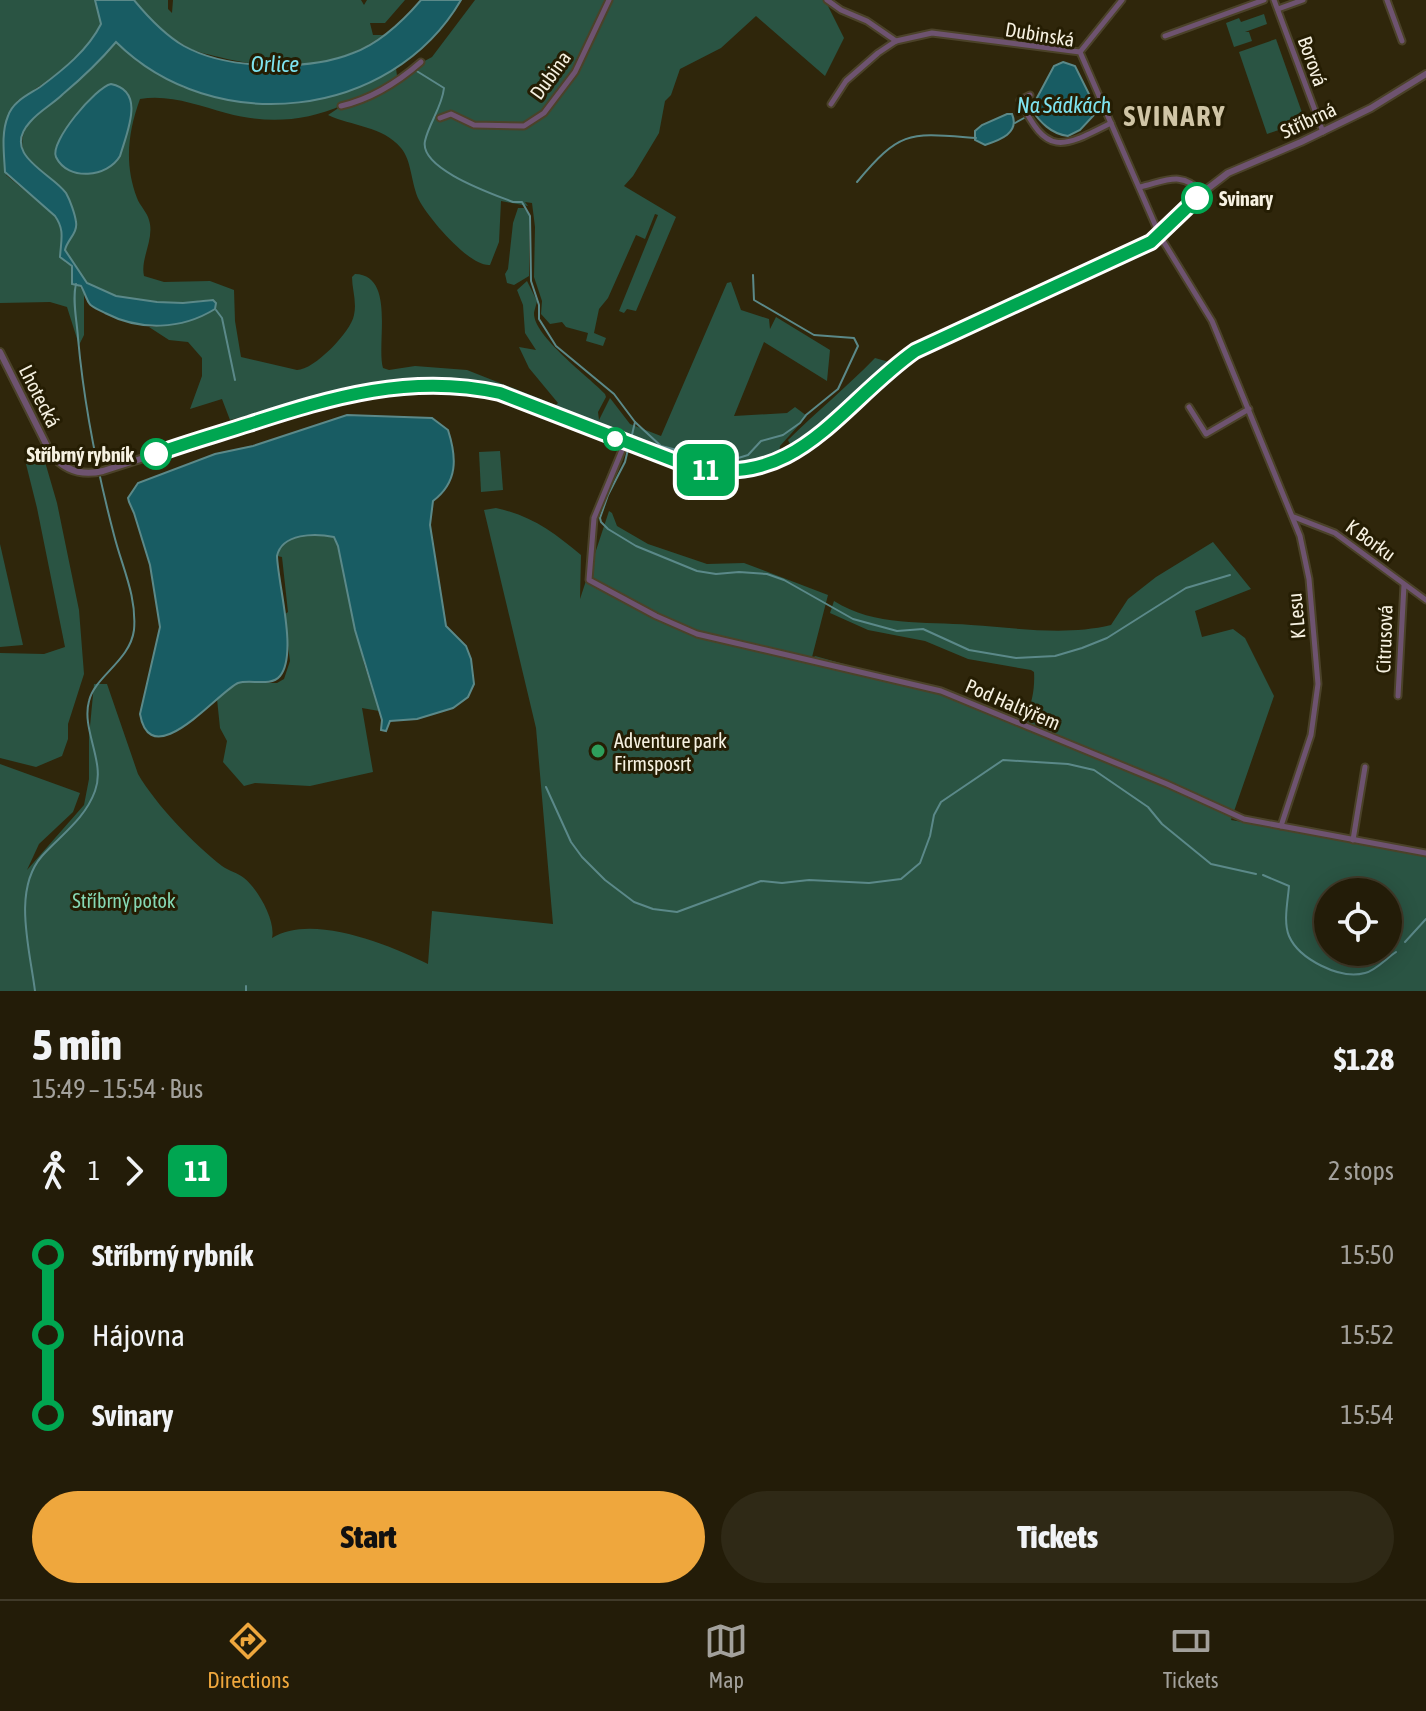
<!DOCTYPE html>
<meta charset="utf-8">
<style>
:root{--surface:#231c08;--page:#2f2916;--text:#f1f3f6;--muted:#a3a19c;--line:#403a29;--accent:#efa73d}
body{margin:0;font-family:"Asap Condensed",sans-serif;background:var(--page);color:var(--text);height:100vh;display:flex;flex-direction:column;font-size:30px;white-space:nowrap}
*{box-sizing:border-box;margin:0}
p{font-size:26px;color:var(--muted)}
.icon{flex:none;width:44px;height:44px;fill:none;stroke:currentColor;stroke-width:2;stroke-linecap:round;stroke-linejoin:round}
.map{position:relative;height:991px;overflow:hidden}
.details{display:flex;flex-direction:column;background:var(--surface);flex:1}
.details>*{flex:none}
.badge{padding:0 16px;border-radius:12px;font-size:28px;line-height:52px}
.buttons{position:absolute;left:1314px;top:878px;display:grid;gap:16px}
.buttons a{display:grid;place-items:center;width:88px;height:88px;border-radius:50%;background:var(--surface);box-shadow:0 4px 20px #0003,0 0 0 2px var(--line);font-size:40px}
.map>.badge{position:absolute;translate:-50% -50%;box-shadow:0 0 0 4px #fff}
.legs{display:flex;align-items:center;gap:12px;height:88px;padding:0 32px;font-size:26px}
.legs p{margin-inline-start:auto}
.overview{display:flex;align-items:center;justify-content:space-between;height:136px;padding:0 32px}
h1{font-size:44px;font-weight:800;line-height:60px}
.button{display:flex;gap:16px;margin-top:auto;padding:16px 32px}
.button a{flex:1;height:92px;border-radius:48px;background:var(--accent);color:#111;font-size:32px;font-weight:800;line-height:92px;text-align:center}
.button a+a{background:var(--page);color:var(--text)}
ul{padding:0 32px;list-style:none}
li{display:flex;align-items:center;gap:28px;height:80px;font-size:30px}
li i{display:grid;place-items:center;width:12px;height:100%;margin:0 10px;background:currentColor}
li i::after{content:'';width:20px;height:20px;margin:-10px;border:6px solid;border-radius:50%;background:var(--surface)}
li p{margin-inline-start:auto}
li:first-child i{background:linear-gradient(#0000 50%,currentColor 0)}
li:last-child i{background:linear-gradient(currentColor 50%,#0000 0)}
.dock{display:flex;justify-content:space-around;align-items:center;height:112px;border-top:2px solid var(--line);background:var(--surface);font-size:22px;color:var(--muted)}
.dock a{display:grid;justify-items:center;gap:4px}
.dock .on{color:var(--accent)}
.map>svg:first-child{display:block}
.green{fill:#2a5443;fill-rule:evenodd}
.water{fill:#185c63;stroke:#5b8989;stroke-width:2}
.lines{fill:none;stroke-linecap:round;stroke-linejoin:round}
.stream{stroke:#5b8989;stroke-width:2}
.minor-casing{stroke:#4b4229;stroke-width:9}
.tertiary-casing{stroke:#4b4229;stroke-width:10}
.minor{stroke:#6e5370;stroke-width:5}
.tertiary{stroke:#6e5370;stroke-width:6}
.line-1-casing{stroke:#fff;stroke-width:18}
.line-1{stroke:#00a651;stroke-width:12}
.stop-1-dot{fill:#fff;stroke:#00a651;stroke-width:4}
.leisure-dot{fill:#2e9e5b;stroke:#251d03;stroke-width:3}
.labels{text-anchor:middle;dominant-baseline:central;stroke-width:6;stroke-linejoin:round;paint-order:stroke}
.street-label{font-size:20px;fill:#f6f1e1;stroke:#251d03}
.stop-label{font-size:20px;font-weight:bold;fill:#f6f1e1;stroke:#251d03;text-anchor:start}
.poi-label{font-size:20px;fill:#f6f1e1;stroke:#251d03;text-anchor:start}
.park-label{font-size:20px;fill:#86d9b5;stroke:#251d03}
.water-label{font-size:22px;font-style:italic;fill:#7ee3f0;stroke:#251d03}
.district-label{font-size:28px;font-weight:bold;letter-spacing:2px;fill:#d0c5a6;stroke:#251d03}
</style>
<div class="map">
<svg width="1426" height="991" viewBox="0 0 1426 991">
<rect width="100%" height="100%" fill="#2f260b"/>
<g class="green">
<path d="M0,0H95C97,7 102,16 101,24C95,50 39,87 17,101L6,175L55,216L61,225L63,233L61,242L65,262L72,266L78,285L84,292V335L79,345L67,307L50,302L0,303Z"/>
<path d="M134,0H168V9L172,13L173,0H361L364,5L367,0H405L385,23H370L373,35H383C337,70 273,71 219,57C207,54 194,52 184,45C165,34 148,17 134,0Z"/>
<path d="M475,0H825L844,38L825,76L756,16L721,48L680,69L671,95L665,101L659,133L633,176L624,186L676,217L636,311L627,309L624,313L619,311L658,215L655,214L645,239L636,235L608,298L599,309L594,333L606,338L603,346L586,341L588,333L566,327L562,322L550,324L541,314L542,301L534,277L535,227L532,203L525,202L528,206L501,201L499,242L490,265C470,267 429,219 419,200C411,184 412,161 401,148C383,126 351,126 328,115L343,105C304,122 266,124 226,113C197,105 169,94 140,99C128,132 124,164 137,198C140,206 147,212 149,220C155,239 140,258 144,276L164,282L210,281L234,290L235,321L241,357L297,370C314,370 351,332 354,315C357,302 352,289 352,277L355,274C396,275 376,344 383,368L389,370L415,366L467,370L556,405L558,403L529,368L519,347L536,350L525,333L523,305L517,290L527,281L537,301C537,302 534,312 534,313C533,336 589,377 605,394L606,397L598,412L599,420L610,398L630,424L661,436L727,283L731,282L741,310L769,319L770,329L776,317L830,350L827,381L764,342L734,416L787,413L795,407L807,416L780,446L779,454C747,467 732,469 698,464L496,388L461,380L363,387L230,420L222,399L190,409L202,376V358L188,342L169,340L149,327C170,326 196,321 215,309L213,300C202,299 193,303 182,303C153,305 114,300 89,284C79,277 78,265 66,255V244L74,233C70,198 67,189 37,169C22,159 18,142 27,126C34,113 53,104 64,94C82,77 100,60 116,41L138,62L184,88L316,100L344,93L396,68L397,76L432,57Z"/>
<path d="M1264,14L1267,24L1245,32H1249L1252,41L1234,47L1226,23L1239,18L1241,22Z"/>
<path d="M1276,39L1305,121L1267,134L1239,52Z"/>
<path d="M518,208H524L529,215V276L514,285L507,283L505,274L508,269L513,223Z"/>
<path d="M875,358L889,362L837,412L791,446L788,440C816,412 847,387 875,358Z"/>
<path d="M500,451L503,490L481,492L479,452Z"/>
<path d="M43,455L57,503L79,610L84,674L68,724V739L62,756L36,767L0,758V653L44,654L65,647L37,508L25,460Z"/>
<path d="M496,508C532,516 553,532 581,555L580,599L609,511L612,513L617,526L648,544L707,564L744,563L828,595L811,661L815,656L959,696L1021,719L1026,717C1032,703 1035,688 1034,672L1031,670L968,659L925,641L868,630L830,613L834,601C875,627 924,621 971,625C1017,628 1066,636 1111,625L1128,599L1156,577L1213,542L1251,589L1195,611L1202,637L1233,629L1245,638L1274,696L1231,820L1426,853V991H0V764L80,793L73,812L39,844L27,870L84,805L89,779V737L94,684H107L138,774C156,805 194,844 222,866C229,871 238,873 244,878C258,889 276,921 272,938C312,913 389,945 428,964L432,911L553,924L536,728L484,510ZM1328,892H1388V952H1328Z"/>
<path d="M325,534L335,536L339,545L364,664L379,711L362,708L373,772L310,786L255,783L244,786L223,762L227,741L220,728L217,699L239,682L255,680L256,683H277L284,679L290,661L284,615L288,612L282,557L277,556C282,533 306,536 325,534Z"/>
<path d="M0,544L23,645L0,647Z"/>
</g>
<g class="water">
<path d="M95,0H134C148,17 165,35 184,46C227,70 309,71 353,53C380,43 403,21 421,0H461C391,120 214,139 116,42C100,61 82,78 63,94C53,104 39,111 30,122C0,155 52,173 66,193C70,200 75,214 76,222C78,233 67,240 65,250L87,283L116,296L157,302L183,303L213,300L216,303L215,309C181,330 140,331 105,313C100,310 92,308 89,303C86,298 84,291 81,286L72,284V266L60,257C61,240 65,230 55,216L5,172C4,153 1,133 8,116C13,101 28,95 40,87C63,70 88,50 101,24Z"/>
<path d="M1063,62L1075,66L1089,94L1094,115L1080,130L1068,136C1051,134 1040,122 1031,109L1054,66Z"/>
<path d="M111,84C146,91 127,132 120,156C108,177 68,182 56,157C49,142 96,87 111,84Z"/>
<path d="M1007,114H1012C1020,133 1000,140 985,145L975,140V131L982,125Z"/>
<path d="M347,415L432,418L448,430C457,458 458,482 433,501L430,525L446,626L466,646L471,659L474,684L468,697L453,708L417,719L390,721L386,731L381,730L382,720L355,630L338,546L334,537C315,533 282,533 277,556C278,585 298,654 280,676C271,687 250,679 238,683C219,691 151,776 140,714L160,627L150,565L134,513L129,502L128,498L138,483L215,454L253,446Z"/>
</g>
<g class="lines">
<g class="stream">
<path d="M415,70L444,88C442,107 429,123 425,141C419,169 493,194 513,202H522L530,216L531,281L539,305V319L556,346L614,394L635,422L661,446L717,460L735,459L748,455L761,441L783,435L800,423L806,415L838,389L858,346L854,338L814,335L754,300L753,275"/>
<path d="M1015,123L1024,118"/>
<path d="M857,182C901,129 910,133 976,138"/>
<path d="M216,310L222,318L235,380"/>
<path d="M631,439L635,422"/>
<path d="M629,445L625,462L608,495L600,518L601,522L608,529L636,546L697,571L716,574L739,572L767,574L784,580L853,619L897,631L923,629L969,650L1016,658L1055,656L1082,648L1107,638L1186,588L1230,575"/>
<path d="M546,787L571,842L582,857L605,880L634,902L653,909L677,912L761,881L782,883L809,880L869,883L901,879L920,863L930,836L934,815L941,802L1003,760L1068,764L1094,770L1148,807L1162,824L1211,864L1256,874"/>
<path d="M1263,875L1289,886C1288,900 1283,922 1289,936C1299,959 1340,980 1365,973C1375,971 1387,958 1396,952"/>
<path d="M1405,942L1426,919"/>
<path d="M35,991C30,950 12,890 42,856C61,835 85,819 95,791C106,762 81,730 89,701C95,676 130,661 134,630C137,596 122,567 114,535C97,470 84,405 78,338C77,321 72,300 76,284"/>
<path d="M246,991V986"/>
</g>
<defs>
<g id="minor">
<path d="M827,0L841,10L867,21L896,41"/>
<path d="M1274,0L1323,132"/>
<path d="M1387,0L1402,41"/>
<path d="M1278,9L1303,0"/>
<path d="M1165,36L1264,0"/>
<path d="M1080,52L1122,0"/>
<path d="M1030,95L1020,100C1047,157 1062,148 1111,123"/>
<path d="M831,104L846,81L878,53L896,41L932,33L1080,52L1160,236L1212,321L1300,536L1309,579L1318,684L1311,735L1281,826"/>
<path d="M341,106C371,99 397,83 421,62"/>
<path d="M440,118L451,114L474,125L524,126L544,113L575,72L609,0"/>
<path d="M1140,187C1166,181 1182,170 1202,193"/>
<path d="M1189,407L1206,434L1249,409"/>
<path d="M625,443L594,518L589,580L656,616L697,634L941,691L1167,784L1244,819L1426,853"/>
<path d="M1294,517L1335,533L1426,600"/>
<path d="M1398,696L1404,585"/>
<path d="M1353,840L1365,767"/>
</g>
<path id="tertiary" d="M0,352L51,454C65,471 82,476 103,471L344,394C396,385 448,381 500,393L691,467C799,491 839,406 915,351L1151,242L1202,193L1228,173L1301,142L1371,108L1426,74"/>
</defs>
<use href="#minor" class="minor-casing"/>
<use href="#tertiary" class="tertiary-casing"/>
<use href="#minor" class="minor"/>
<use href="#tertiary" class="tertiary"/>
</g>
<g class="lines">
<defs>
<path id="line-1" d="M156,454C186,443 218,434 249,424C332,397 412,373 500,393L691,467C798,490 839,405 915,351L1151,242L1197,198"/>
</defs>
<use href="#line-1" class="line-1-casing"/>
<use href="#line-1" class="line-1"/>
</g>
<g class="stop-1-dot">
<circle cx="1197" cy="198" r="14"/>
<circle cx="615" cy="439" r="10"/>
<circle cx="156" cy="454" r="14"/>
</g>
<circle class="leisure-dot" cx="598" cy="751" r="8"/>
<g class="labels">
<g class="street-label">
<text transform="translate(1040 34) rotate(9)">Dubinská</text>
<text transform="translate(1313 61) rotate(70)">Borová</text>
<text transform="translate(550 75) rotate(-54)">Dubina</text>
<text transform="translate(1308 120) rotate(-25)">Stříbrná</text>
<text transform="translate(40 396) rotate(63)">Lhotecká</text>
<text transform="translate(1371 540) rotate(36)">K Borku</text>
<text transform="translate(1296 616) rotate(-95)">K Lesu</text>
<text transform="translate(1384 639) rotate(-88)">Citrusová</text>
<text transform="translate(1013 704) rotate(23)">Pod Haltýřem</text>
</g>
<g class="stop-label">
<text x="1219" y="198">Svinary</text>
<text x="134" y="454" text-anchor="end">Stříbrný rybník</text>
</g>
<g class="poi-label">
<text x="614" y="740">Adventure park<tspan x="614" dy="23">Firmsposrt</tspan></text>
</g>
<g class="park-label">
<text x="124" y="900">Stříbrný potok</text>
</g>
<g class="water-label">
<text x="275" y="64">Orlice</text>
<text x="1064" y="105">Na Sádkách</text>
</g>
<g class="district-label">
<text x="1175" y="116">SVINARY</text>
</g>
</g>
</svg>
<div class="buttons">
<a><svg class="icon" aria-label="locate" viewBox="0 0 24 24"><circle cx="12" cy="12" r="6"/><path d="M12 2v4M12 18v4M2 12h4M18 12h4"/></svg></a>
</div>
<b class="badge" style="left:706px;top:470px;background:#00a651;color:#fff">11</b>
</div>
<section class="details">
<div class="overview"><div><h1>5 min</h1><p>15:49 – 15:54 · Bus</p></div><b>$1.28</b></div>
<div class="legs"><svg class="icon" aria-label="walk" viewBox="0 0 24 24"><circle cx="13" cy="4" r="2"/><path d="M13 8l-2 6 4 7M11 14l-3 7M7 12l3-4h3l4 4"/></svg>1<svg class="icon" aria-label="forward" viewBox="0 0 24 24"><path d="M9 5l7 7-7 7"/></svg><b class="badge" style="background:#00a651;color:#fff">11</b><p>2 stops</p></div>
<ul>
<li><i style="color:#00a651"></i><b>Stříbrný rybník</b><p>15:50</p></li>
<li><i style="color:#00a651"></i><span>Hájovna</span><p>15:52</p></li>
<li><i style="color:#00a651"></i><b>Svinary</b><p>15:54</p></li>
</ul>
<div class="button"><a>Start</a><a>Tickets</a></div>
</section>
<nav class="dock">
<a class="on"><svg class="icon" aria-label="directions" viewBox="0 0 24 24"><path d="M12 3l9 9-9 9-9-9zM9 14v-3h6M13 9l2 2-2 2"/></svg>Directions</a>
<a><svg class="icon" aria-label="map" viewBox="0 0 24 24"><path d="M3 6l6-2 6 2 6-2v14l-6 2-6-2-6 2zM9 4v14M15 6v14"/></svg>Map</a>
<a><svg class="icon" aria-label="tickets" viewBox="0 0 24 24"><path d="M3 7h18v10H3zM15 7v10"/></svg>Tickets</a>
</nav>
